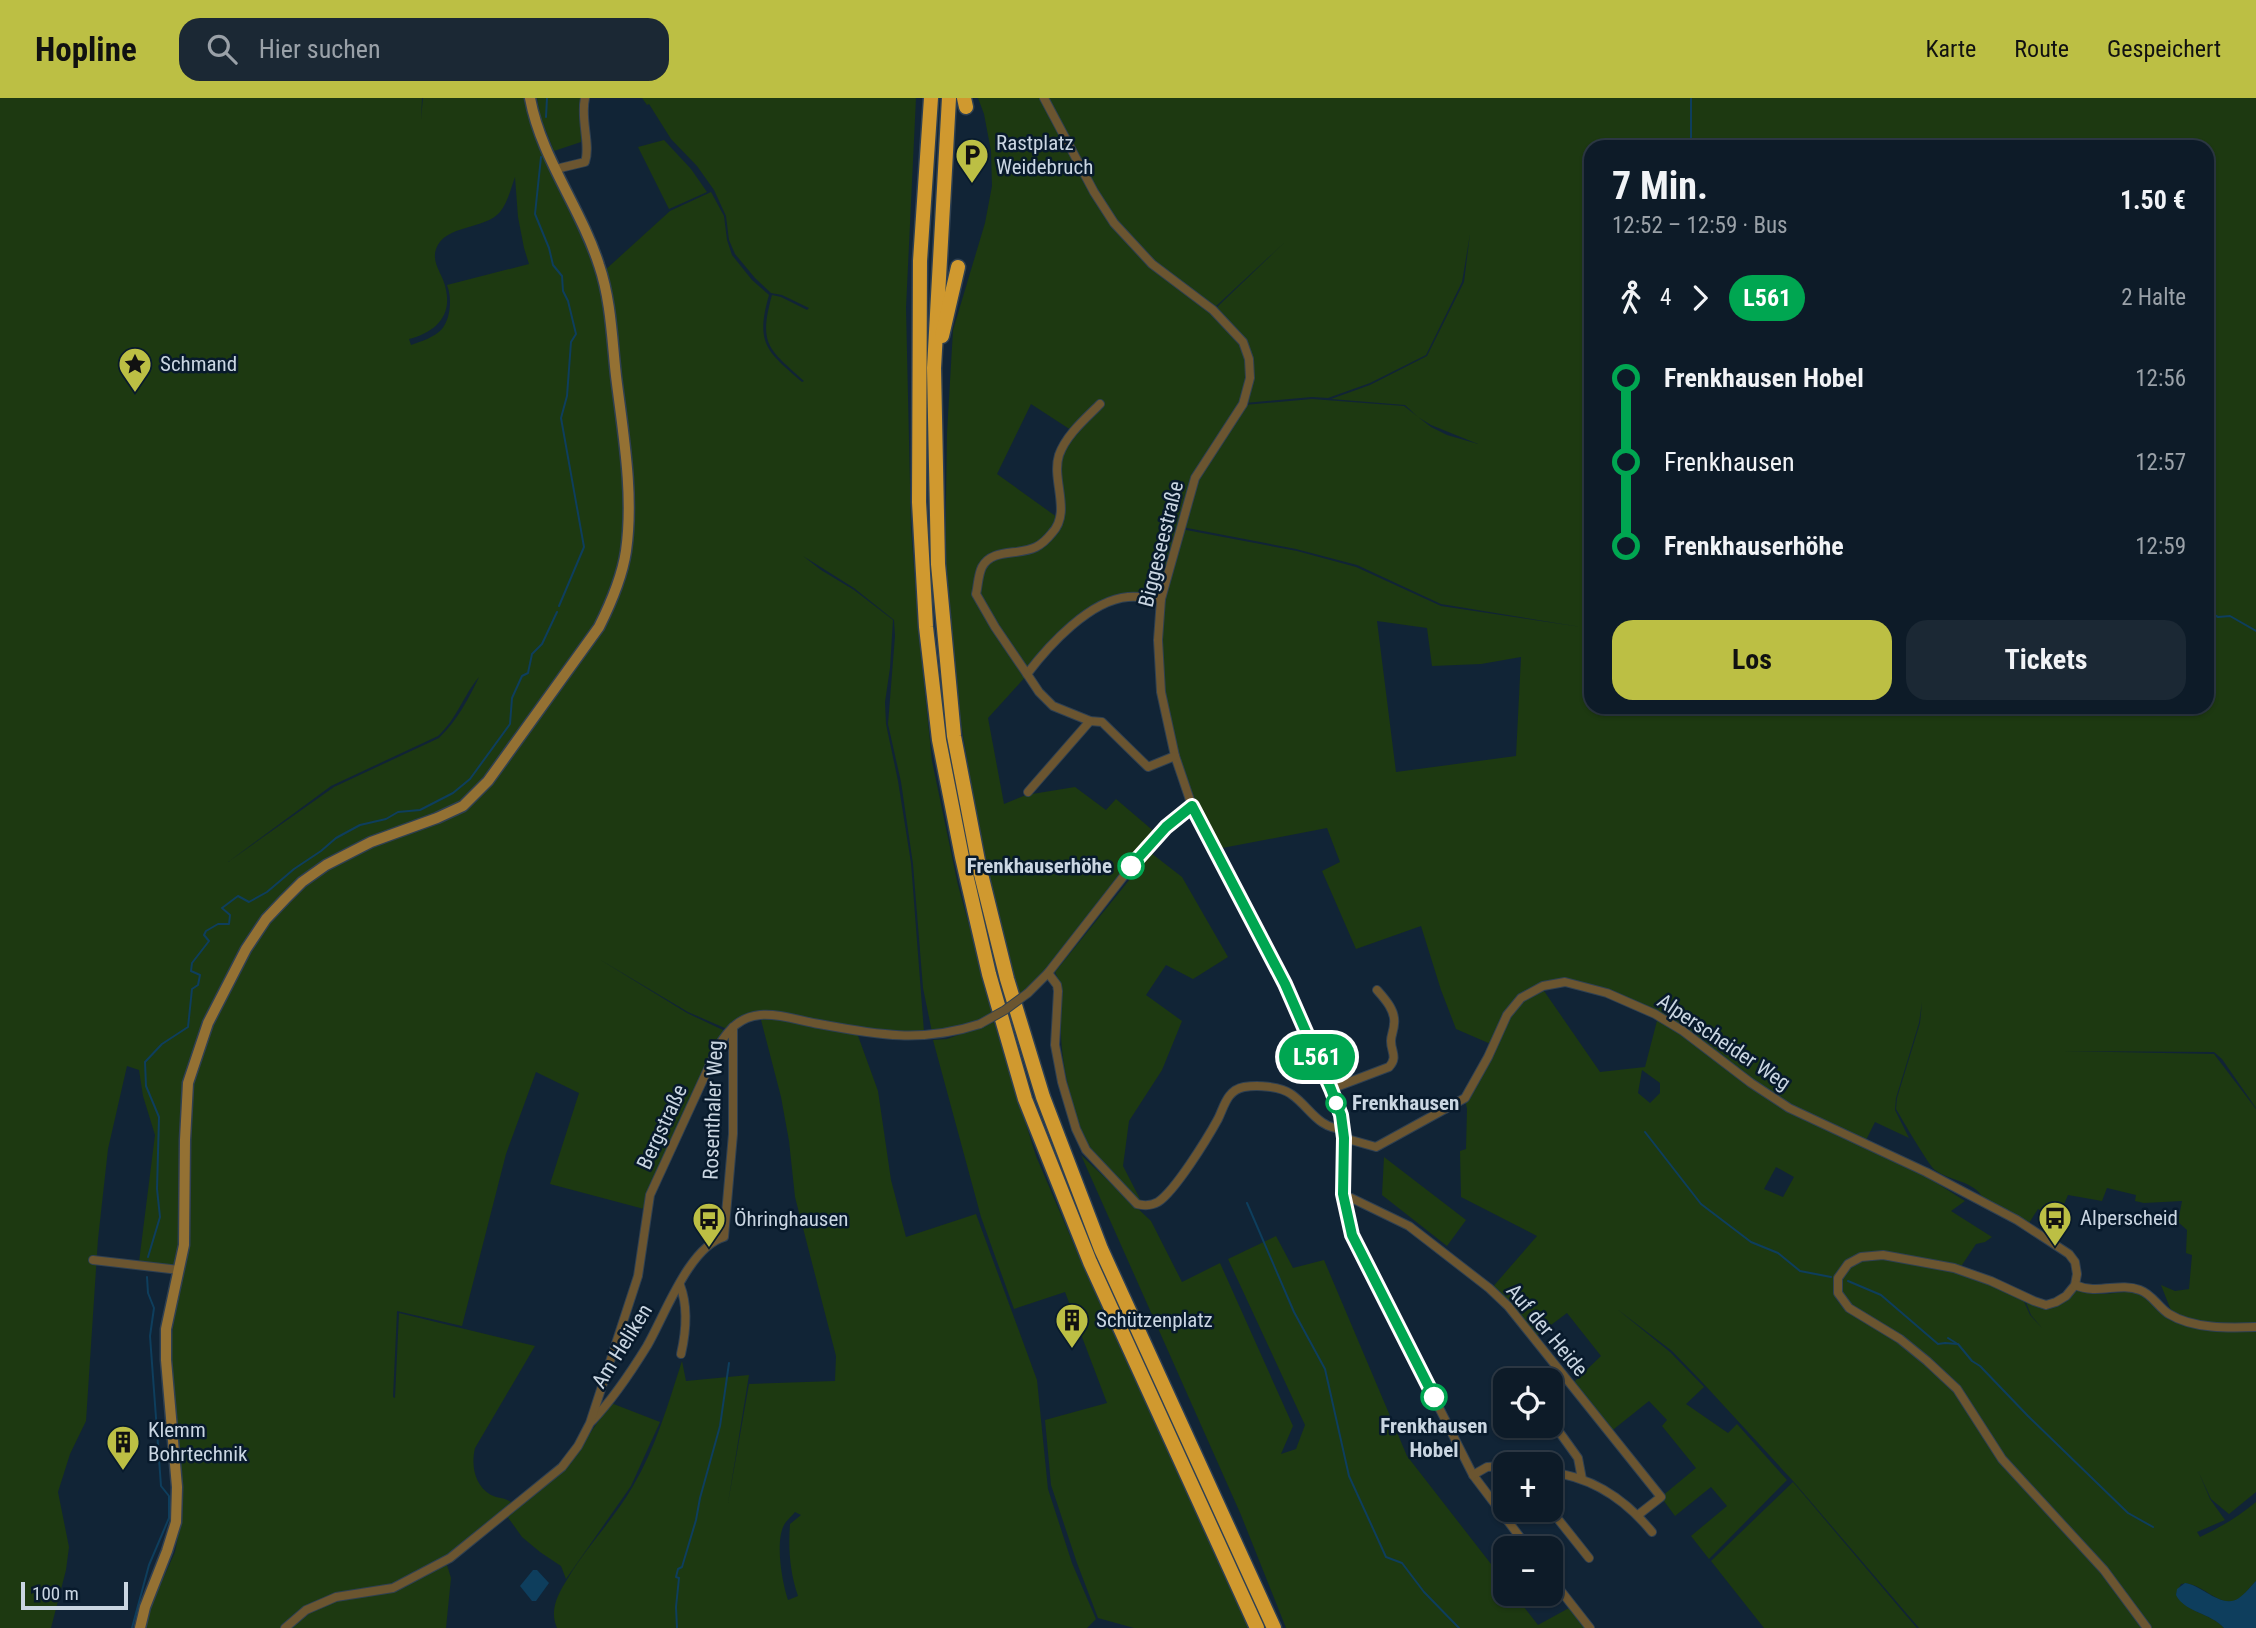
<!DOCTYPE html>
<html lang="de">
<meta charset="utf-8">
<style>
:root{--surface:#0d1b28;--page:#1b2834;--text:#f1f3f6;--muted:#9aa1a8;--line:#2d3945;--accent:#bcbf44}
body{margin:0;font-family:"Roboto Condensed",sans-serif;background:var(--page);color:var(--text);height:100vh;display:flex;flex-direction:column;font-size:26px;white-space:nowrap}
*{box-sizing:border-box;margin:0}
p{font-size:23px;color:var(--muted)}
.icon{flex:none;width:38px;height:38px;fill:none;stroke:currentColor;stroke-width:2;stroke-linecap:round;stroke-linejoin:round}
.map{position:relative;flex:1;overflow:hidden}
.side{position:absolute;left:1584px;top:42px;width:630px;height:574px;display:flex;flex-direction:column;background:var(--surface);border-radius:21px;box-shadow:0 2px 5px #0004,0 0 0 2px var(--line)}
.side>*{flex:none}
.badge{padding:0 14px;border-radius:23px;font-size:24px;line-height:46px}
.controls{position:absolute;left:1493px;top:1270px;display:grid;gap:14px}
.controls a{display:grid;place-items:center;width:70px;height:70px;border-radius:14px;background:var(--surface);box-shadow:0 2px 5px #0004,0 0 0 2px var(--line);font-size:35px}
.scale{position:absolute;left:21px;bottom:18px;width:107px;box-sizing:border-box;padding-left:7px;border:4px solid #cad6e2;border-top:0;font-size:19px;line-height:24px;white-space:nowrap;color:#cad6e2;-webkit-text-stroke:5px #081a2c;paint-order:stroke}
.map>.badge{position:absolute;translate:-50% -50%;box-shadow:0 0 0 4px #fff}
.legs{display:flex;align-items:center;gap:10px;height:77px;padding:0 28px;font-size:23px}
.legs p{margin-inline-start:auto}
.head{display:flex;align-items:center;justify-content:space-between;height:119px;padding:0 28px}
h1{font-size:38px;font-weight:700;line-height:52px}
.primary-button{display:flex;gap:14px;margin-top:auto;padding:14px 28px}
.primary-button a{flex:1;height:80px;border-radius:21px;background:var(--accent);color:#111;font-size:28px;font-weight:700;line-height:80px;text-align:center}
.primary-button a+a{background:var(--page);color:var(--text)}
ul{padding:0 28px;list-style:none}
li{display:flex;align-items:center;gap:24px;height:84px;font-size:26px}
li i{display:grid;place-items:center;width:10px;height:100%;margin:0 9px;background:currentColor}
li i::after{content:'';width:18px;height:18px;margin:-9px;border:5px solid;border-radius:50%;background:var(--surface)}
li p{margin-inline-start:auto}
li:first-child i{background:linear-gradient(#0000 50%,currentColor 0)}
li:last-child i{background:linear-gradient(currentColor 50%,#0000 0)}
header{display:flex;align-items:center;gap:42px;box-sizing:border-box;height:98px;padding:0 35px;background:var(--accent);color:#111}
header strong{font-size:33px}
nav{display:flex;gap:38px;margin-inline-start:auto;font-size:24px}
.search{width:490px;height:63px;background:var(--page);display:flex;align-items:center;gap:18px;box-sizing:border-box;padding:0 24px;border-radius:21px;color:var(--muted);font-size:26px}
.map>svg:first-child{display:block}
.green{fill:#1d3911;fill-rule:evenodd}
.water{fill:#0e3e5d}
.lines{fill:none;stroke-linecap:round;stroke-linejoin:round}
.stream{stroke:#0e3e5d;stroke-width:2}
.street-casing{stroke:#2f4052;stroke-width:10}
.secondary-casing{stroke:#2f4052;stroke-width:13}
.highway-casing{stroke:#2f4052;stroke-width:17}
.street{stroke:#6b5530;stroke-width:8}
.secondary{stroke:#947133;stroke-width:10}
.highway{stroke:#d0992f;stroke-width:14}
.street-bridge-casing{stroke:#2f4052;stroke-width:10;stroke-linecap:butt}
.street-bridge{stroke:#6b5530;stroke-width:8}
.line-1-casing{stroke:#fff;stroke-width:16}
.line-1{stroke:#00a651;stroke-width:10}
.stop-1-dot{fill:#fff;stroke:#00a651;stroke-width:3.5}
.labels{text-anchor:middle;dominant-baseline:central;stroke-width:5;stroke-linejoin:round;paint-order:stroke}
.poi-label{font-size:21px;fill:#cad6e2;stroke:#081a2c;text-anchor:start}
.street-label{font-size:21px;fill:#cad6e2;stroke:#081a2c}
.stop-label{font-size:21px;font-weight:bold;fill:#cad6e2;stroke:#081a2c;text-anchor:end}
</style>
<header>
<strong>Hopline</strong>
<div class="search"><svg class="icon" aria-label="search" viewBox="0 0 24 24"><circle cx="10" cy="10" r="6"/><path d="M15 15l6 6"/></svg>Hier suchen</div>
<nav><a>Karte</a><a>Route</a><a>Gespeichert</a></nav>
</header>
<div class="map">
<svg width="2256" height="1530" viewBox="0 0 2256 1530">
<rect width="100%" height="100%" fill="#112436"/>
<g class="green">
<path d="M0,0H422L421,21L423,0H527L585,137L600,189L619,329L603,174L670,113L711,94L724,118L727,142L732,157L752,182L769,197C755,246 767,253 802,284L804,283C769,251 758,247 772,197L781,199L807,212L809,210L782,197L771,195L755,180L735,156L729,142L726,118L714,92L697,68L671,41L649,6L647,7L642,0H916L906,210L911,430L919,536L932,663L958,787L993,914L973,925L932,934L923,890L913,766L901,684L888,626L895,538L894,522L854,490L803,458L821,472L854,492L893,522L890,570L885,604L886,626L898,683L911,765L924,934L857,931L762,914L727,931L688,914L599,861L687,915L725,933L644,1111L550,1086L579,995L536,974L506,1056L462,1228L397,1213L393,1299L395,1300L399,1215L535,1248L475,1350C471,1367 474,1387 491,1397C499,1401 506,1399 513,1406L452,1455L391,1493L447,1467L451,1480L446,1530H145L149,1512L175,1454L183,1412L168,1261L183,1168L139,1164L155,1037L143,998L139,972L127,968L108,1051L98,1141L86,1323L70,1356L58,1394L69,1449L66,1472L51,1530H0ZM515,79L518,119L524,150L529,166L447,187C452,199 451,220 442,231C435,239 420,244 411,247L409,241C434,235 452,219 446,192C444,177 431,166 436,151C445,126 485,132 500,114C508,104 511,90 515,79ZM479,579C469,600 457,623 439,640L334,689L228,764L331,688L438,638C457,621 463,598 479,579Z"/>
<path d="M537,0H581V44L554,53L540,18Z"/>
<path d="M978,0H1042L1131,148L1212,214L1241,245L1249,280L1241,306L1207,357L1160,497L1140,498L1088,513L1027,575L977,496H975L1027,577L988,620L1004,706L1026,697L1075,689L1106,712L1116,701L1157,736L1046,873L1017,899L984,767L955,588L945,463L947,335L953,232L985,125L992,88L991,53L984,16ZM1031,306L1074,334L1060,355L1061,422L997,376Z"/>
<path d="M1046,0H2256V1010L2222,961L2214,954L2063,953L2214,956L2256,1011V1226L2202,1225L2172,1215L2161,1187L2175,1193L2189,1191L2192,1157L2186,1155L2187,1132L2178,1124L2182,1103L2144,1105L2135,1103L2136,1097L2107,1090L2102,1103L2068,1097L2058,1121L2038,1111L2029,1125L1983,1100C1974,1083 1950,1083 1935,1072C1929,1068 1902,1021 1896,1011L1897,1000L1920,925L1922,904L1919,925L1896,1000L1895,1012L1909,1040L1875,1024L1865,1044L1790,1009L1655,914L1565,883L1520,899L1493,947L1456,931L1441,892L1421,828L1356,851L1322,773L1340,764L1327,730L1217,751C1209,736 1199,720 1193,704C1167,642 1154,570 1162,504C1165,479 1175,454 1181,431L1297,453L1356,469L1441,508L1581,529L1441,506L1357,467L1296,451L1182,429L1197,380L1244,307L1312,301L1404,308L1431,329L1447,337L1478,346L1431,327L1418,319L1405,307L1331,301L1370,287L1427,258L1464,184L1470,136L1462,184L1426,257L1370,285L1328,300L1312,299L1245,305L1252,279L1244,243L1214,212L1286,143L1213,211L1153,165L1115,124ZM1591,49H2207V609H1591ZM1377,523L1427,530L1432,568L1481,566L1521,559L1516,658L1396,674Z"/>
<path d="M664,42L691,71L707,94L669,111L638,49Z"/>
<path d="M1151,755L1182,779L1228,859L1193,881L1166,867L1146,897L1182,923L1162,972L1129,1023L1123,1068L1141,1103C1125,1087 1105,1070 1092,1052C1074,1025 1062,969 1061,937C1060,916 1065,894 1055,874Z"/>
<path d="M1542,890L1600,974L1645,969L1658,919L1788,1011L1925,1074L1927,1079L1965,1103L1951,1113L1992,1139L1985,1144L1976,1146L1960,1170L1860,1156L1834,1182C1834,1192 1834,1200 1841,1207C1856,1223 1880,1229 1897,1242C1928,1264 1957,1292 1976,1325L2124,1497L2146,1530H1919L1793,1383L1702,1284L1672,1253L1617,1211L1670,1254L1704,1289L1686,1306L1728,1335L1737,1326L1787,1382L1709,1461L1691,1438L1727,1408L1711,1389L1675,1418L1661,1399L1696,1370L1662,1328L1667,1322L1649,1303L1609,1335L1572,1286L1601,1258L1567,1215L1535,1239L1491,1191L1537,1138L1461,1099L1460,1053L1466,1051L1467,1011L1465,1001L1508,918L1521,901ZM1642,972L1660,985V995L1650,1005L1638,995ZM1776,1069L1794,1079L1783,1099L1764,1091Z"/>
<path d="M760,918L857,935L878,993L891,1082L906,1139L976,1116L1037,1282L1048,1391L1072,1465L1096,1521L1087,1530H557C549,1512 558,1496 568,1480C587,1448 614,1421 633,1388C656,1349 668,1306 682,1263L686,1283L749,1277L728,1405L749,1286L835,1283L836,1258L795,1099L789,1043L781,999ZM795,1414L801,1417L790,1426C788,1451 790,1474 798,1498L788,1502C782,1484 775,1444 784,1427C786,1423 792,1418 795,1414Z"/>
<path d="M994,924L1036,1058L1080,1161L1249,1530H1134L1098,1520L1077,1465L1051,1387L1045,1322L1107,1305L1065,1194L1014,1211L981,1119L933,942L947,941Z"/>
<path d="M1081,1057L1151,1123L1182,1184L1220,1165L1293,1328L1281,1356L1296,1351L1305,1327L1228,1161L1276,1138L1293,1170L1324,1162L1407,1358L1505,1484V1496H1514L1538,1527L1569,1510L1585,1530H1286L1241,1417Z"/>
<path d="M1384,1059L1466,1122L1447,1148L1382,1097Z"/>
<path d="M1883,1159L1954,1172L2023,1201L2030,1217L2042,1230L2031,1217L2025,1202L2044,1209L2079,1191L2086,1195L2105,1196L2135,1193L2144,1195L2177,1222L2256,1232V1394L2229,1416L2211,1401L2199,1375L2210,1401L2225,1422L2197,1434L2200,1439C2221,1429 2238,1419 2256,1404V1483C2251,1488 2246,1495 2240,1500C2220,1514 2201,1481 2181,1486L2176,1496C2184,1514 2211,1515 2224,1530H2149L2126,1496L2004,1363L1955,1283L1934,1263L1901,1238L1846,1203L1839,1190C1846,1163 1858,1161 1883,1159Z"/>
<path d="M611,1305L660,1324L631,1388L566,1481L561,1468L540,1454L522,1439L507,1418L572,1361Z"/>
<path d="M1793,1384L1904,1515L1917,1530H1764L1711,1463Z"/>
</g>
<g class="water">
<path d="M533,1472H537L549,1485L536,1503H532L520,1488Z"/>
<path d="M2256,1483V1530H2224C2211,1515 2184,1514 2176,1497L2177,1491L2185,1485C2202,1487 2222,1512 2239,1500C2245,1496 2251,1488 2256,1483Z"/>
</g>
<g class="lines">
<g class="stream">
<path d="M546,19L547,0"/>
<path d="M1691,49V0"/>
<path d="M541,59L535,116L549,150L553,167L562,178L563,193L568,203L576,236L571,244L567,298L561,320L584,449L559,508"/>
<path d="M2207,513L2218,519L2230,518L2256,533"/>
<path d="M1645,1034L1701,1106L1751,1144L1778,1155L1800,1173L1831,1179"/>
<path d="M1247,1105L1294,1214L1325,1271L1349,1378L1386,1459L1402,1465L1424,1494L1459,1530"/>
<path d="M148,1159L160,1119L157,1091L159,1019L146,988L145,964L162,946L188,929L192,891L198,887L200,877L191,873L192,865L209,843L204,837L206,833L218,826H229L230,817L222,810L238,798L249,804L267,794L294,771L321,753L336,740L360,727L386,721L398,714L420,712L453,695L470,681L510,626L512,600L522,578L528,575L532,556L542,546L557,514"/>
<path d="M1848,1183L1881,1197L1938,1246L1945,1245L1958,1246L1972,1263L1980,1268L2028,1318L2128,1415L2153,1429"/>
<path d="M1948,1240L1956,1245"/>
<path d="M132,1530L149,1467L169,1420V1398L161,1388L150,1238L154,1210L148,1195L147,1179"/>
<path d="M677,1530L676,1509L679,1480L676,1479L678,1471L682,1469L696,1422L700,1400L720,1328L729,1265"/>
</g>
<defs>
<g id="street">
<path d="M1044,0L1094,94L1114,125L1152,166L1213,212L1243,244L1249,261L1250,280L1243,306L1195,380L1161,501L1158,542L1161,594L1175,658L1192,708L1285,886L1337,1005C1347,1034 1342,1064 1343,1094C1343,1108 1348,1123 1352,1137L1473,1377L1529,1451"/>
<path d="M556,71L585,64C591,47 580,21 585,0"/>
<path d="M1161,501C1150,500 1139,498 1128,499C1090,502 1049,547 1027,576L1039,594L1053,608L1090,623L1102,624L1148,669L1175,658"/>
<path d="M1027,576L995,529L976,496C978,488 978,477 982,469C992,450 1018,458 1036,449C1042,446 1048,440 1052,435C1072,414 1051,382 1059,357C1066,337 1085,321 1100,306"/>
<path d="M1028,694L1090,623"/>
<path d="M1048,875L1057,887L1058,893L1055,947L1062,984L1076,1031L1086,1052L1137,1106C1145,1108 1151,1108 1158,1104C1175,1093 1207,1041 1218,1021C1224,1009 1227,992 1244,989C1257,987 1280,988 1291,996C1310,1009 1317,1030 1343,1031"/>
<path d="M1028,895L1048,875L1148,747L1166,729L1192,708"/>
<path d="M1331,991L1389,969C1398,959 1391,954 1391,943C1391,937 1394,932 1394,926C1396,913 1385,901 1377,892"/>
<path d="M1344,1040L1376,1049L1465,1000L1488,959L1507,917L1521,900L1543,888L1565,884L1607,895L1655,916L1683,933L1751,985L1789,1010L1926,1074L2017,1122L2069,1156L2075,1164L2077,1176L2075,1187L2066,1198L2056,1204L2046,1207L2034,1203L1991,1183L1954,1170L1883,1157L1861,1159L1848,1166L1838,1180V1195L1849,1210L1900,1241L1927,1263L1957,1291L2002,1361L2104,1472L2147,1530"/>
<path d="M1343,1096L1409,1128L1489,1190L1508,1208L1661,1399L1638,1417"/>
<path d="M93,1162L179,1172"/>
<path d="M680,1187C688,1208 686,1234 681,1256"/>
<path d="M2075,1187C2098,1197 2119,1184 2140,1192C2152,1196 2159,1210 2169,1216C2193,1231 2229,1230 2256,1229"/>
<path d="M1550,1321L1578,1360L1582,1381"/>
<path d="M592,1323C613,1301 631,1274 647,1248C665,1217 689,1149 724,1139L733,1036V929"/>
<path d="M1550,1374C1592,1379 1626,1402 1652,1434"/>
<path d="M1473,1377L1487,1369L1505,1368"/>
<path d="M1550,1411L1589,1460"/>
<path d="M1550,1479L1590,1530"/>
<path d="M285,1530L306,1512L336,1499L393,1490L450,1460L562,1369L578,1348L590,1325L638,1178L650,1097L719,947C729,931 740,919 760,917C778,915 801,923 819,926C878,937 922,945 980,926"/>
</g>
<path id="secondary" d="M140,1530L145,1509L167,1453L176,1424L177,1389L166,1262V1231L184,1147L185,1042L188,985L208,925L246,851L266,821L285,801L302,784L326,767L371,744L437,720L463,708L488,683L599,529C611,505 622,480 626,453C634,396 623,335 616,278C612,242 611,202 599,167C581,110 541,60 530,0"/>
<g id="highway">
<path d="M931,0L920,163L919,404L926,529L939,642L962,759L989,876L1025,1001L1090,1164L1257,1530"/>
<path d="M949,0L934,270L938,466L954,638L979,768L1007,881L1043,999L1101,1151L1274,1530"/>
<path d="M964,0L966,9"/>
<path d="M942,238L958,169"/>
</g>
</defs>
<use href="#street" class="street-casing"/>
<use href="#secondary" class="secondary-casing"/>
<use href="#highway" class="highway-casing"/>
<use href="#street" class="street"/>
<use href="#secondary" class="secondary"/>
<use href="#highway" class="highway"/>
<defs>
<path id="street-bridge" d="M980,926L1005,912L1028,895"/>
</defs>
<use href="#street-bridge" class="street-bridge-casing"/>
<use href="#street-bridge" class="street-bridge"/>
</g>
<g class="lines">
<defs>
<path id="line-1" d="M1131,768L1166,729L1192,708L1285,886L1331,991L1341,1017L1344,1040L1343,1096L1352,1137L1434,1299"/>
</defs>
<use href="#line-1" class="line-1-casing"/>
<use href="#line-1" class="line-1"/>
</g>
<defs>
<symbol id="parking-pin" viewBox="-11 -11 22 30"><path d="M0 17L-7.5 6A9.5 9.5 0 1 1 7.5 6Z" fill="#bcbf44" stroke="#081a2c"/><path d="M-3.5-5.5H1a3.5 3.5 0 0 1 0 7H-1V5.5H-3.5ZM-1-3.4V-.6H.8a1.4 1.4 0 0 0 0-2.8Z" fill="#111"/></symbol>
<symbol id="sight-pin" viewBox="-11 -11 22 30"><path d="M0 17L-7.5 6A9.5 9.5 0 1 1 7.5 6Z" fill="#bcbf44" stroke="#081a2c"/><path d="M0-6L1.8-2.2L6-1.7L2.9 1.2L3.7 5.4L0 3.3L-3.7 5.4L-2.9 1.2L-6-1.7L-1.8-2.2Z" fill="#111"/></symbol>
<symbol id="bus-pin" viewBox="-11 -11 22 30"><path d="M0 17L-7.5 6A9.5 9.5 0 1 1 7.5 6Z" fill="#bcbf44" stroke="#081a2c"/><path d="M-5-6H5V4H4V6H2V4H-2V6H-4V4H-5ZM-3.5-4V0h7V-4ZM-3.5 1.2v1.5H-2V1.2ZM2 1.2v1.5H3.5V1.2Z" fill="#111"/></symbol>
<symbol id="building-pin" viewBox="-11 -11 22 30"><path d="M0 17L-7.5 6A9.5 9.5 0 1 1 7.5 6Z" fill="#bcbf44" stroke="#081a2c"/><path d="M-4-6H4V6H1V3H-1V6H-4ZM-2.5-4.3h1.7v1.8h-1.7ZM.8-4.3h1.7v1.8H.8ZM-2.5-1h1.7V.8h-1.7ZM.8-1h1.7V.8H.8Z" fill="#111"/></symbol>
</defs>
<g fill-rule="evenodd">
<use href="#parking-pin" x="953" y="38" width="38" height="52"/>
<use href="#sight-pin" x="116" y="247" width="38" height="52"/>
<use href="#bus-pin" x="2036" y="1101" width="38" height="52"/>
<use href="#bus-pin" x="690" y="1102" width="38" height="52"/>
<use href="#building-pin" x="1053" y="1203" width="38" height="52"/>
<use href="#building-pin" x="104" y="1325" width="38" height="52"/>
</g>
<g class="stop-1-dot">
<circle cx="1131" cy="768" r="12"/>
<circle cx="1336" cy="1005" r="9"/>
<circle cx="1434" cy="1299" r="12"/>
</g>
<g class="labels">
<g class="poi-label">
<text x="996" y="45">Rastplatz<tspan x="996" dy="24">Weidebruch</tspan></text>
<text x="160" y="266">Schmand</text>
<text x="2080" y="1120">Alperscheid</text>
<text x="734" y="1121">Öhringhausen</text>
<text x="1096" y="1222">Schützenplatz</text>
<text x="148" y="1332">Klemm<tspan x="148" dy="24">Bohrtechnik</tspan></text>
</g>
<g class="street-label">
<text transform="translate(1161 446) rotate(-76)">Biggeseestraße</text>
<text transform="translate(1724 944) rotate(34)">Alperscheider Weg</text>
<text transform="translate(713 1012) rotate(-88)">Rosenthaler Weg</text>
<text transform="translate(662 1029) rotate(-65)">Bergstraße</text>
<text transform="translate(1547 1232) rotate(50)">Auf der Heide</text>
<text transform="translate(622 1248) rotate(-58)">Am Heliken</text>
</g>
<g class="stop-label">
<text x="1112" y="768">Frenkhauserhöhe</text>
<text x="1352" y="1005" text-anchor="start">Frenkhausen</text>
<text x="1434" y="1328" text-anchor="middle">Frenkhausen<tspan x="1434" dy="24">Hobel</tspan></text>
</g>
</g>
</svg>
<div class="controls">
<a><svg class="icon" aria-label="locate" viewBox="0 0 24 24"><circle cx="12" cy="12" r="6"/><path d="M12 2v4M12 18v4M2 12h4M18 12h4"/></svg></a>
<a>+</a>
<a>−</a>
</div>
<div class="scale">100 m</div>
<b class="badge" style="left:1317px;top:959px;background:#00a651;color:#fff">L561</b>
<section class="side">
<div class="head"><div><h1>7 Min.</h1><p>12:52 – 12:59 · Bus</p></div><b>1.50 €</b></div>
<div class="legs"><svg class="icon" aria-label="walk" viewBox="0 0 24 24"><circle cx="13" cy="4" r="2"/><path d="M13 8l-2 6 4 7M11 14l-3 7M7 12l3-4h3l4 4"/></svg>4<svg class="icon" aria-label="forward" viewBox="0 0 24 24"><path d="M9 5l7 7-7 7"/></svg><b class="badge" style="background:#00a651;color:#fff">L561</b><p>2 Halte</p></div>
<ul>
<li><i style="color:#00a651"></i><b>Frenkhausen Hobel</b><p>12:56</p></li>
<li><i style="color:#00a651"></i><span>Frenkhausen</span><p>12:57</p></li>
<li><i style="color:#00a651"></i><b>Frenkhauserhöhe</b><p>12:59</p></li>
</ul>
<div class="primary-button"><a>Los</a><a>Tickets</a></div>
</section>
</div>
